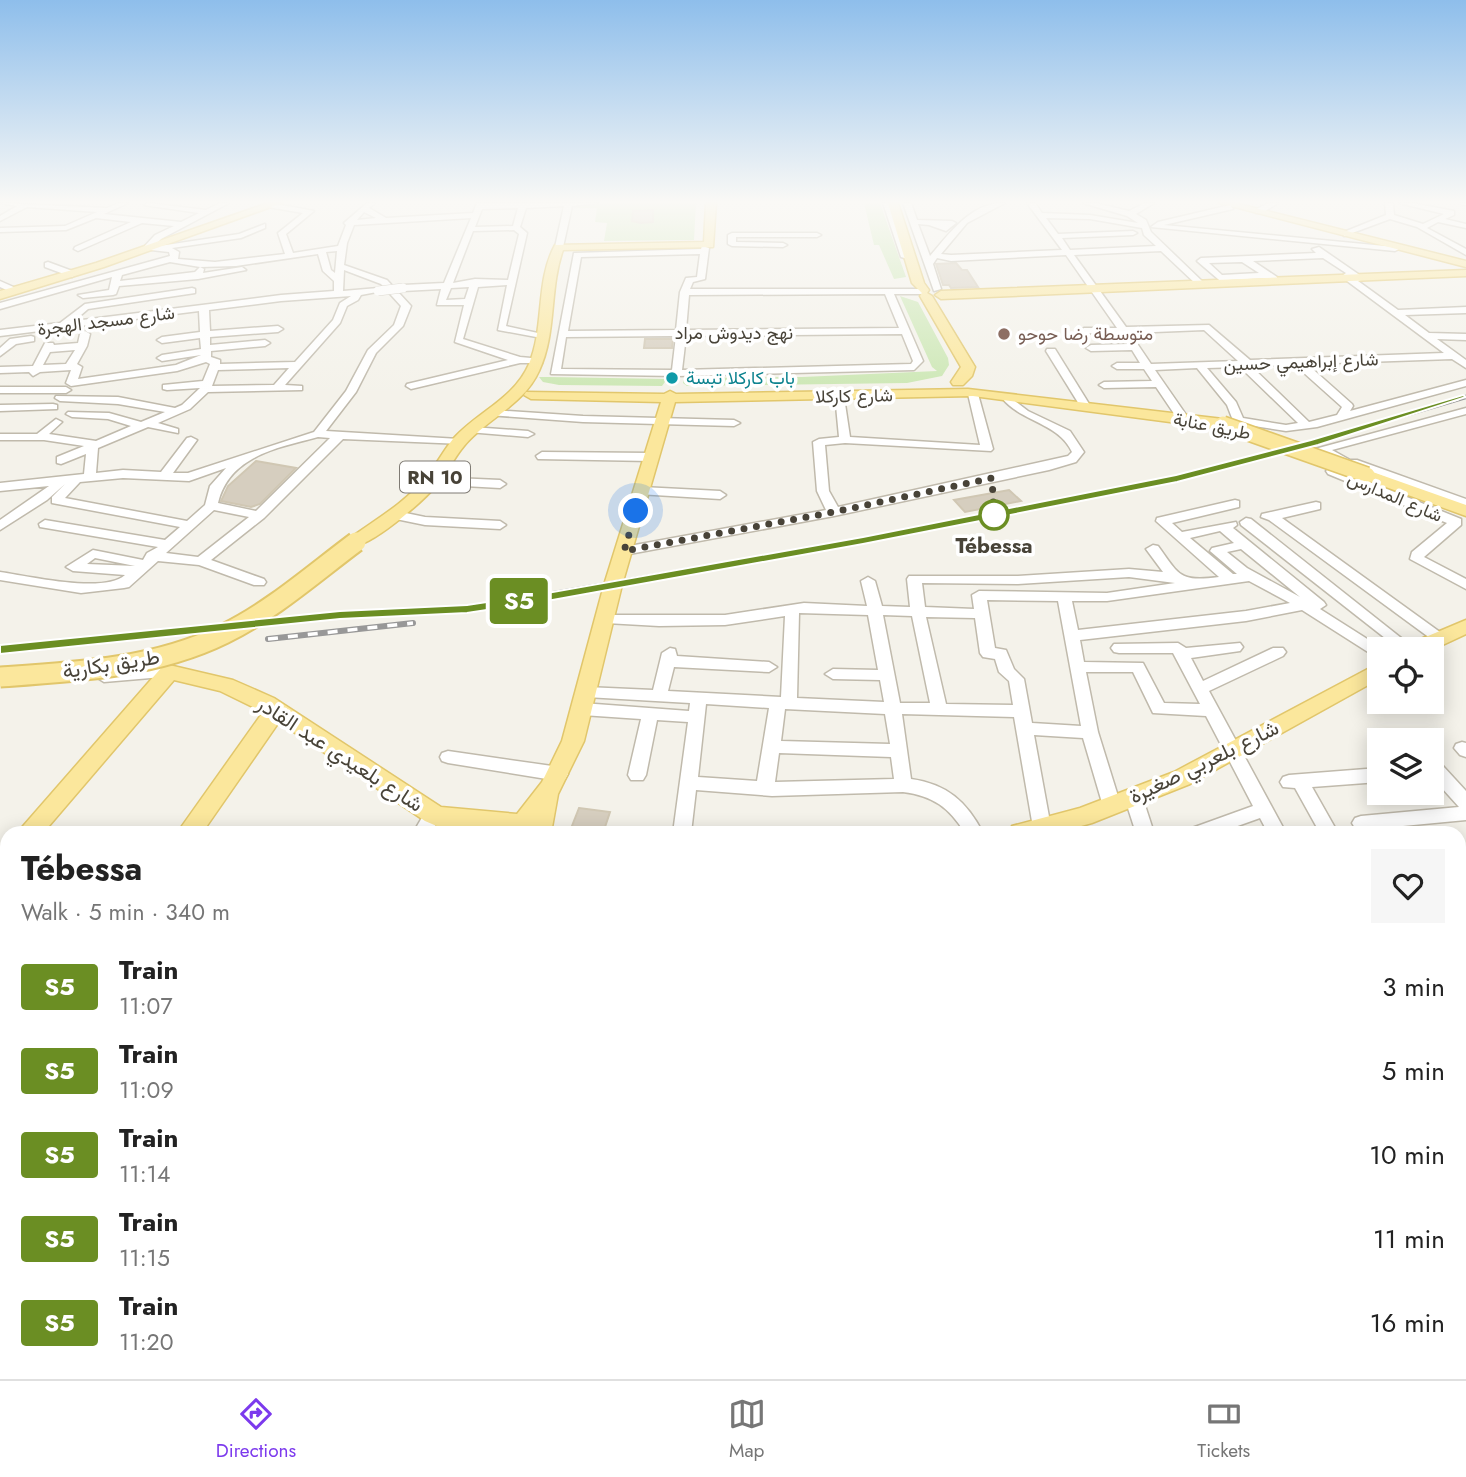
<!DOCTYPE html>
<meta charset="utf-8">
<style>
:root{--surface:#fff;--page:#f6f6f6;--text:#222;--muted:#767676;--line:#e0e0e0;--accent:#7c3aed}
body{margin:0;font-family:Jost,Vazirmatn,sans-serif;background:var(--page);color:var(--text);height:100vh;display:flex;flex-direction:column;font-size:26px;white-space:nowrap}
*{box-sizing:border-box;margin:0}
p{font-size:23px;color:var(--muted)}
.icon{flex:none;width:38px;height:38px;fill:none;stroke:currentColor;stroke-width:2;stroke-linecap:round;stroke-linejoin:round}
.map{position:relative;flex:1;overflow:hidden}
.sheet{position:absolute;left:0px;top:826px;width:1466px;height:553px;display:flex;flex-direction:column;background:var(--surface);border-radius:21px 21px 0 0;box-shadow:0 4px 18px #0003}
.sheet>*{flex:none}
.badge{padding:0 14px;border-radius:5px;font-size:24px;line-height:46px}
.controls{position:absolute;left:1367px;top:637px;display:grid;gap:14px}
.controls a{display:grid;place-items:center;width:77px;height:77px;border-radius:0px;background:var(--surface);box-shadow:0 4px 18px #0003;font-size:35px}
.you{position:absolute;width:35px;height:35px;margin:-18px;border:5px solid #fff;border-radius:50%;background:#1a73e8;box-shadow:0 0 0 10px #1a73e833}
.map>.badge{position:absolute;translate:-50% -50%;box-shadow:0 0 0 4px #fff}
.round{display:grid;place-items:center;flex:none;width:74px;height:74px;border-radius:0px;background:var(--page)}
.overview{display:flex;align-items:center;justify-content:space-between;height:119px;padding:0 21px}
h1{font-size:33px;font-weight:700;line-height:52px}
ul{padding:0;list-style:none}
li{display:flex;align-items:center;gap:21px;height:84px;padding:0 21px}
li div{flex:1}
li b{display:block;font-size:26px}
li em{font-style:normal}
li .badge{min-width:77px;font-weight:700;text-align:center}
.tab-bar{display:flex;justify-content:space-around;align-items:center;height:98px;border-top:2px solid var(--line);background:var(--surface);font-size:19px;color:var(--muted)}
.tab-bar a{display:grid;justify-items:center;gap:4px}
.tab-bar .on{color:var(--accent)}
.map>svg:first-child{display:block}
.green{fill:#cce7b4}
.building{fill:#d6cebf;stroke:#d0c7b3;stroke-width:2}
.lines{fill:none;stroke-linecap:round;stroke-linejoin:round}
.minor-casing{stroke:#c0baac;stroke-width:3}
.major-casing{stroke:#e1c66b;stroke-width:3}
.minor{fill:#fff;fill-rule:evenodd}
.major{fill:#fbe79c;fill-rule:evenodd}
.rail-far1-casing{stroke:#989898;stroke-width:4.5}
.rail-casing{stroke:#989898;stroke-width:6}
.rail-far1{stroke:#fff;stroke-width:2.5;stroke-dasharray:7;stroke-linecap:butt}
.rail{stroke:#fff;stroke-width:3.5;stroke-dasharray:10;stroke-linecap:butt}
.minor-bridge-casing{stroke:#c0baac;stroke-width:10;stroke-linecap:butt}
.major-bridge-far1-casing{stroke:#e1c66b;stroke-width:18;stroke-linecap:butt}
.major-bridge-casing{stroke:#e1c66b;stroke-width:23;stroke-linecap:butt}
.minor-bridge{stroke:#fff;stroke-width:9}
.major-bridge-far1{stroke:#fbe79c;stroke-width:15}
.major-bridge{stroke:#fbe79c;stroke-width:19}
.line{fill:#6b8e23;stroke:#fff;stroke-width:2}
.walk{stroke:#484338;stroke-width:7;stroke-dasharray:0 12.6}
.education-dot{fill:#8d6e63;stroke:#fff;stroke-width:2.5}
.culture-dot{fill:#0f9aa8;stroke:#fff;stroke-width:2.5}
.stop-dot{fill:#fff;stroke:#6b8e23;stroke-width:3.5}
.labels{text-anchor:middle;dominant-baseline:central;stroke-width:7;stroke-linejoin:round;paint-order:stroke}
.far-street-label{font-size:18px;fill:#484338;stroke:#fff}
.far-education-label{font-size:18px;fill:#785e54;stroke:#fff;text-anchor:start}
.far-culture-label{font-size:18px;fill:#0d838f;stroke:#fff;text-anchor:start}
.shield{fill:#fff;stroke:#7f7b74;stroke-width:2}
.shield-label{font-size:19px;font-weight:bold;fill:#484338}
.stop-label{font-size:21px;font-weight:bold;fill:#484338;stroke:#fff}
.street-label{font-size:21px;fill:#484338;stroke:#fff}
</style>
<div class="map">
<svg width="1466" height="1379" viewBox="0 0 1466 1379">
<rect width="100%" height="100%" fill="#f4f2ea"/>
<g class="green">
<path d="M605,203H696L694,240L604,241L607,223L595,222L597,208H573Z"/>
<path d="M864,203H880L906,277L894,279L879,245H874Z"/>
<path d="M900,296L918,302L948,358L949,365L942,376L907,383L687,386L683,383L684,378L802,377L937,371L932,367Z"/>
<path d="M539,377H549L667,379L662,386L559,385L543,382Z"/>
</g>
<g class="building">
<path d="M653,210V222L641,223L632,221L633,211Z"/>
<path d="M956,263L962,270H967L978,287L951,288L949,285H943L936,264Z"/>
<path d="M645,339H673L672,348H644Z"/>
<path d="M256,461L296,468L260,504L251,507L221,501L228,486Z"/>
<path d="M1009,490L1021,501L965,512L954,500Z"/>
<path d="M579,808L610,812L603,833L570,831Z"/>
</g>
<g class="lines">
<defs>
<g id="minor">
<path d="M0,203L107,208L118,203H128L104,214L181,222L199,213L144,205L148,203L206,210L220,203H229L161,239L153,247L239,234L265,224V228L241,238L172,248L179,252L178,259L215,262L285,254L278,233L303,213L268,207L271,203L314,211L286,234L293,253L338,246L346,225L344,223L367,203H375L369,208L386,218L473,213L477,203H598L572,206L563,247L559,249L555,247L564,206L526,208L520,227L527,233L506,326L547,335V339L498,330L507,285L478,287L463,339L520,357L542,359V363H520L411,389L406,386L407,384L508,360L455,342L464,305H437L441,289L403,291L399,288L403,285L444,283L471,218L354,225L347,243L344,265L387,280L411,306L403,326L376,353L356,392L326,431L459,439L465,442L463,444L343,439L264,518L211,560L264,579L266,582L264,585H254L199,565L158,561L129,587L124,588L81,593L0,580V572C28,576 104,594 125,575L73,571L66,567L93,550L143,560L147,553L158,547L40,527L39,524L45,520L165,540L180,527L52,503V497L65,484L47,500L0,530V520L49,486L0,491V483L84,474L86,454L61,464L57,463V457L84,446L44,440H0V434H37L56,419L62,422L49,434L96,441L131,426L108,419L72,417L66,414L68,412L109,413L141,422L165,412L118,404L60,401L55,398L56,396L118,397L175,408L182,405L200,388L167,390L163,389V385L203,381L210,364L206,362L177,371L71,386L66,383L71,370L40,372L33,376L29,372L0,373V367L33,366L45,343H53L54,345L78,343L80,334L85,331L90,334L87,346L77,364L82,367L78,379L176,365L201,355L162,361L157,358L162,355L201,349L200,338L162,343L157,340L162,337L200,332L199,311L0,336V330L60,323L85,304L192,288L195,289V293L88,309L74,321L281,295L334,291V281L323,271L318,254L236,266L200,267L204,269L203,273L242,267L246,270L198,279L119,286L116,294L113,295L83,298L78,295L109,290L112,277L0,309V303L170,256L169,252L142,249L155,235L174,226L142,223L78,251L74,249L75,247L131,222L96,218L66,230L0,232V228L65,226L97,212L27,207L0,221V216L17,206ZM518,208L513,226L475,227L482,209ZM364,212L376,218L357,220ZM514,230L519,234L508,280L475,279L453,283L473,231ZM337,251L335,273L331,270L326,252ZM170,262L200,267L195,272L120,281L122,275ZM344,270L381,284L401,306L394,325L368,350L346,391L314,432L188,473H173L197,440L191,437L187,438L161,472L123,470L96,473L98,448L148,427L178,433V429L158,423L190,409L208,392L302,390V386L285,385L340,323L347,306L358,300L361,295L382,291L378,288L343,291ZM469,287L465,299L446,300L451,288ZM351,296L340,303L333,320L295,362L220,364V360L211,357V351L265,346L270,343L265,340L210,345V337L278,332L283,329L278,326L210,331L209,310L281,301ZM75,350L66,364L43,365L50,352ZM289,368L274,385L212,386L218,370ZM318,437L330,438L256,511L218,503C229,456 277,448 318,437ZM226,468L210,486L205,505L187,521L65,498L80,482L123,478L189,481ZM214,510L249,517L198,557L166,553ZM95,558L135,566L87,564Z"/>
<path d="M883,203H891L908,259L901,257Z"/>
<path d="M903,203H911L917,220L952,221L956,223L946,231L929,225L918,224L930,256C949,234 972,201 1005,203L967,223L941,254L951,255L1062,250L1027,203H1035L1042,213L1090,215L1138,223L1127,216L1083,203H1095L1129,211L1145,203H1154L1136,214L1146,220L1151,232L1204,283L1197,285L1161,251L1074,255L1126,327L1209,325L1250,360L1444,353L1343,278L1342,276L1346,273L1323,258L1253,261L1277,277V281L1266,278L1228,280L1229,282L1225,285L1197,261L1201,258L1316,253L1312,249L1319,247L1361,276V280L1358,281L1398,310L1466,307V313L1405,315L1429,333L1466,334V340L1437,339L1466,360V368L1452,359L1307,364L1352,404L1353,406L1350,411L1466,380V386L1317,427L1286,431L1234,423L1227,405L1197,368L1155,370L1189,419L1179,421L1156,387L1104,388L1099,385L1104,382L1152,381L1144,369H1117L1112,366L1117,363H1140L1132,350L1091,351L1086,348L1091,345L1128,344L1121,334L1081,333L1079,331L1084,328H1117L1066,255L951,261L937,258L933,264L941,289L934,291ZM1046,218L1090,219L1142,228L1144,235L1156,246L1070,250L1062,238L1133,235L1137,233L1133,231L1058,234ZM1242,262L1259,273L1222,275L1209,263ZM1204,330L1238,361L1151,364L1130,333ZM1295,365L1342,407L1337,415L1309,422L1251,366ZM1240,367L1298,423L1286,425L1243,418L1236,402L1207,368Z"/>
<path d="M1269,203H1278L1262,213H1256V209Z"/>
<path d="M1385,203H1393L1394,215L1423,224L1444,214L1399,203H1412L1454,211V215L1445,219L1466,224V228L1438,222L1427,228L1466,249V255L1417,227L1390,219L1344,236V232L1386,215Z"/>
<path d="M1461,203H1466V205H1462Z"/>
<path d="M1230,205L1233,209L1164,225L1395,247L1399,249L1395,251L1151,227L1158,222Z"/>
<path d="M732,233H817L821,235L817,237H736V242L783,243L787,245L783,247L732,246L728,244V235Z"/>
<path d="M702,246L709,248L705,279L693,282L690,289H924V293L921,294H894L923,361L914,370L677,376L551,374L574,253L701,249ZM700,254L697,277L686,278L680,292L676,330L568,331L581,257ZM885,294L899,328L686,330L689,295ZM902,334L913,361L911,364L682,370L686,336ZM676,336L672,370L561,369L566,337Z"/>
<path d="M48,262L75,272L76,274L72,277L45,267V263Z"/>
<path d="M0,281L18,289L19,291L15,294L0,287Z"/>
<path d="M31,336L34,337V341L16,344L0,356V348L10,339Z"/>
<path d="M1047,349H1055L1091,407L1090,409H1082L1046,351Z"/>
<path d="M0,387H66L71,390L66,393H0Z"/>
<path d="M973,391L978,394L993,449L991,451L845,443L825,445L829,491L838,507L1068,456L1072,452C1059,423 1021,422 1002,398L1007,395L1028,411L1070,431L1084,452L1076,462L1049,470L834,516L624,555L617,551L624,547L826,510L817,491L813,442L819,439L839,437L835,395L844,397L850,437L980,445L968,394Z"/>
<path d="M53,404L57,405V409L0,411V405Z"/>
<path d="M1466,408V414L1332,450L1350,460H1357L1466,499V507L1347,463L1340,470L1461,519V525L1424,557L1466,579V589L1410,559L1412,552L1447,523L1328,474L1326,471L1336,461L1315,449Z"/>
<path d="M492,410L583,416L734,420L740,423L734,426L583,422L488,415L486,413Z"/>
<path d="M472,427L528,431L534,434L528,437L468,432L466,430Z"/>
<path d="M542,452L651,453L657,457L651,461L538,459L536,456Z"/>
<path d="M432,477L500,480L506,484L500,488L428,484V478Z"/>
<path d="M642,487L720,491L726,495L720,499L638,494V488Z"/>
<path d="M1235,500L1239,501V507L1172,523L1182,532L1236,522L1237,525L1233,528L1324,602L1326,605L1320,609L1383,649H1379V659L1302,610L1246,621L1080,640L1084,662L1143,663L1164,703L1200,704L1173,653H1119L1114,652L1111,648L1114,644L1178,643L1186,648L1240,643L1243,647L1240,651L1191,658L1203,681L1273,648H1283L1286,652L1283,656L1209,691L1286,833H1268L1260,818L1218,833H1189L1192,828L1253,806L1206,716L1153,713L1133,672H1086L1098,732L1121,806L1118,811L1112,813L1106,811L1103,806L1083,738L1034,735L1052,833H1034L1014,717L902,714L911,779C947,784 967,802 983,833H965C949,807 933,796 903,792L772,796L696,790L691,833H673L688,722L657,720L646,775L643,780H631L628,775L641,719L582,715L574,709L582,703L689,711L690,703L586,697L578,692L586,687L653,690L662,653L670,648L675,649L677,656L769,662L777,667L769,672L674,667L668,691L781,697L785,616L725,625L659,626L606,623L601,621L599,618L601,615H725L804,603L867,606L861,581L868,577L875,581L882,606L910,607L907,579L909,576H1018L1129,569L1163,572L1146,549L1153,545L1158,546C1180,576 1179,582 1219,577L1156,521L1157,518ZM1220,531L1234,543L1212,548L1210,551L1237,574H1233L1190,538ZM1241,549L1300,597L1247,568L1227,552ZM1129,577L1175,583L1107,593L979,591L972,595L974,609L925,607L922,583L1018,584ZM1249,581L1290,603L1246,611L1078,630L1072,601H1107ZM987,600L1058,601L1081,726L1032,723L1024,679L1014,669L1006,650L995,648ZM799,613L868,615L878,670L833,669L825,674L833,679L880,680L884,702L797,698ZM883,615L912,616L930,703H900ZM926,617L975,618L980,653L983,657L995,659L999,672L1009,681L1013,705L946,704ZM706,704L769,708L757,781L698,777ZM785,709L885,714L890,744L781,741ZM779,753L891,757L894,779L775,782Z"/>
<path d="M1316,502L1320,503V509L1282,518L1444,635L1446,638L1444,641H1434L1269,520L1261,517L1262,514Z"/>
<path d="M396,511L425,517L500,521L506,525L500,529L425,525L391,518V512Z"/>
<path d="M1246,518L1251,519L1415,649H1399L1241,525L1240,522Z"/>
<path d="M169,667L174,668L177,672L174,676L104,682L96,677L104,672Z"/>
<path d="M1462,742L1466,743V757L1460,755L1454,748L1456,744Z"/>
<path d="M448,751L559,767L565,769L568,774L565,779L559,781L448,763L442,761L440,757L442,753Z"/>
<path d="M1432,765L1443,766L1466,791V820L1361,830L1355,828L1352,823L1355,818L1361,816L1459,807L1432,777Z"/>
<path d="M1379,768V782L1312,787L1338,833H1320L1295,788L1283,787L1280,782L1283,777L1289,775Z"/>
<path d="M1134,792L1140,794L1143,799L1154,833H1136L1125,799L1128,794Z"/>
<path d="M433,807L439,809L442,814L431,833H413L427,809Z"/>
<path d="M1466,857V873L1460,874V858Z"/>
<rect x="1460" y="901" width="6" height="16"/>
<path d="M1460,944L1466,946V972L1460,970Z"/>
<path d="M1460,1059L1466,1062V1094L1460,1091Z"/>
<path d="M7,1080V1109L0,1112V1083Z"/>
<rect x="1460" y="1171" width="6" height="24"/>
<path d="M7,1234V1269L0,1272V1237Z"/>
<path d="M1460,1248L1466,1251V1287L1460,1284Z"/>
<path d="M1460,1357H1466V1379H1450L1447,1372H1460Z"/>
<path d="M655,1372H683L681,1379H653Z"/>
<rect x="764" y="1372" width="28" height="7"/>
<rect x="873" y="1372" width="28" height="7"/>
<path d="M1099,1372H1135L1132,1379H1096Z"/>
<path d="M1298,1372H1326L1328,1379H1300Z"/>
<path d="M1418,1372H1446L1449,1379H1421Z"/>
</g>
<g id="major">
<path d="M268,203H282L104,267L0,299V291L96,263Z"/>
<path d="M706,203H716L713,247L563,250C549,289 557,333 539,371C524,405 486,419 464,446C453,459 447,474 436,486C423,501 368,550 350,546L347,542L350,538C375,520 405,503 425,478C436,466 443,451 453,439C477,412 514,399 529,364C545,326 535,282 555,245L704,242Z"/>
<path d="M888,203H898L924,283L929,290L927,293L932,296L975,367L972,376L963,385H953L951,382L961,367L920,296L922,293L912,283Z"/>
<path d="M1219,203H1235L1466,261V267Z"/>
<path d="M1466,270V276L941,299L935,295L941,291Z"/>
<path d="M968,389L1223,419L1231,424L1223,429L973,396L675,402L622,585L584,741L558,794L551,833L487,830L489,833H453L425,821L279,722L202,833H177L263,712L220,691L174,680L43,833H17L162,667L169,665L233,680L274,698L441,807L517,814L542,782L562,741L604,585L661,402L531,399L524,395L526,392L664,394L670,391L676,394Z"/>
<path d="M1367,470L1466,505V516L1361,478L1359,475L1361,472Z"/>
<path d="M1466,620V634L1432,650L1406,649L1409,644Z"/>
<path d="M1379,663V679L1190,784L1092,823L1056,833H1009L1012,826L1080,808L1174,772Z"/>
<path d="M7,849V875L0,877V851Z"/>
<path d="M0,1068L7,1069V1099L0,1098Z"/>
<path d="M301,1372H337L334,1379H298Z"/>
</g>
</defs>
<use href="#minor" class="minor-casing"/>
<use href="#major" class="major-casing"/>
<use href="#minor" class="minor"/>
<use href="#major" class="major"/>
<defs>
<path id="rail-far1" d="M1045,505L1177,478L1314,442L1466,397"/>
<g id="rail">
<path d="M268,639L413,623"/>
<path d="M0,650L340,616L467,609L883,537L1054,503"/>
</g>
</defs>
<use href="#rail-far1" class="rail-far1-casing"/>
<use href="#rail" class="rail-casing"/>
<use href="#rail-far1" class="rail-far1"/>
<use href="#rail" class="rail"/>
<defs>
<path id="minor-bridge" d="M378,291L403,288"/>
<path id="major-bridge-far1" d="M1223,424L1367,475"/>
<path id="major-bridge" d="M0,677C76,672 155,668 224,634C273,610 313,574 356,542"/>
</defs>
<use href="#minor-bridge" class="minor-bridge-casing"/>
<use href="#major-bridge-far1" class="major-bridge-far1-casing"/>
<use href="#major-bridge" class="major-bridge-casing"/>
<use href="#minor-bridge" class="minor-bridge"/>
<use href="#major-bridge-far1" class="major-bridge-far1"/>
<use href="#major-bridge" class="major-bridge"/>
</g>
<linearGradient id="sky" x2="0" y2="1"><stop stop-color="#8ebeeb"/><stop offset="0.51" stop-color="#faf9f6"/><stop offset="1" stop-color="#faf9f6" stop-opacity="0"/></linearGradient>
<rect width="1466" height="396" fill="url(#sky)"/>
<path class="line" d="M1463,395L1466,397L1318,445L1177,482L863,544L547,601L467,613L340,619L0,654V645L340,611L467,605L547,593L863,537L1176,475L1311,440Z"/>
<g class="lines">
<path class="walk" d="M636,511L624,551L834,512L992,478L994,515"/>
</g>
<circle class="education-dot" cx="1004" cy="334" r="7"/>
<circle class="culture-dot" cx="672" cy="378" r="7"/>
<circle class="stop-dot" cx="994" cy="515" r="14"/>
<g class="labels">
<g class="far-street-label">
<text transform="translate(106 321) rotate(-7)">شارع مسجد الهجرة</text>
<text x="734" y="333">نهج ديدوش مراد</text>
<text transform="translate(1301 362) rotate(-2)">شارع إبراهيمي حسين</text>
<text transform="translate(854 396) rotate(-1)">شارع كاركلا</text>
<text transform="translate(1212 426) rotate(11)">طريق عنابة</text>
<text transform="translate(1395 497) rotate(23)">شارع المدارس</text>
</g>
<g class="far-education-label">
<text x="1018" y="334">متوسطة رضا حوحو</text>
</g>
<g class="far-culture-label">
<text x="686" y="378">باب كاركلا تبسة</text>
</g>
<rect class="shield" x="400" y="461.5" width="70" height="31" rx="5"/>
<g class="shield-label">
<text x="435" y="477">RN 10</text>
</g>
<g class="stop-label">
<text x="994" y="546">Tébessa</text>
</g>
<g class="street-label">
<text transform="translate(111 664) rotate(-9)">طريق بكارية</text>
<text transform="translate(340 754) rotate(33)">شارع بلعيدي عبد القادر</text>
<text transform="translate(1204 762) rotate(-26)">شارع بلعربي صغيرة</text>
</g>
</g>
</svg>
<div class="controls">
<a><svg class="icon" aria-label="locate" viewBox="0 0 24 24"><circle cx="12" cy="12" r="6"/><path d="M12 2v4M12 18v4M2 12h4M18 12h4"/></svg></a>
<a><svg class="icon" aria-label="layers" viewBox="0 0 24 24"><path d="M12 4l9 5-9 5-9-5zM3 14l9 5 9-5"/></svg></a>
</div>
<div class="you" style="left:636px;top:511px"></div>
<b class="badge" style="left:519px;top:601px;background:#6b8e23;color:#fff">S5</b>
<section class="sheet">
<div class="overview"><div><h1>Tébessa</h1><p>Walk · 5 min · 340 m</p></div><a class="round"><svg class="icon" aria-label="heart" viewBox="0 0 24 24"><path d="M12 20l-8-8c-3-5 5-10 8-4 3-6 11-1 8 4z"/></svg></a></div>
<ul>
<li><span class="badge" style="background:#6b8e23;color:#fff">S5</span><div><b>Train</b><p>11:07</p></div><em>3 min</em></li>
<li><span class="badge" style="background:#6b8e23;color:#fff">S5</span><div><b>Train</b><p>11:09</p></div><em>5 min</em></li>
<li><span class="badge" style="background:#6b8e23;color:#fff">S5</span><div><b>Train</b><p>11:14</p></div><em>10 min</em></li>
<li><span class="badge" style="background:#6b8e23;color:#fff">S5</span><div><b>Train</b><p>11:15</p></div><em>11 min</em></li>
<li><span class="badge" style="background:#6b8e23;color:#fff">S5</span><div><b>Train</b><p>11:20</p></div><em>16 min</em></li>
</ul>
</section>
</div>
<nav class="tab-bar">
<a class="on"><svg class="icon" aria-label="directions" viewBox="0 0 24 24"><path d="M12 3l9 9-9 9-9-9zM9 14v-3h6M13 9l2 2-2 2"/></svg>Directions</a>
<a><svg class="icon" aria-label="map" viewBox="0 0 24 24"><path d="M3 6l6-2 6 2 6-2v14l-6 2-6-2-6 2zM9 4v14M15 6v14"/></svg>Map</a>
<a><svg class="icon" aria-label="tickets" viewBox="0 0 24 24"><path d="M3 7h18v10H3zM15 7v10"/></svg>Tickets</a>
</nav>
